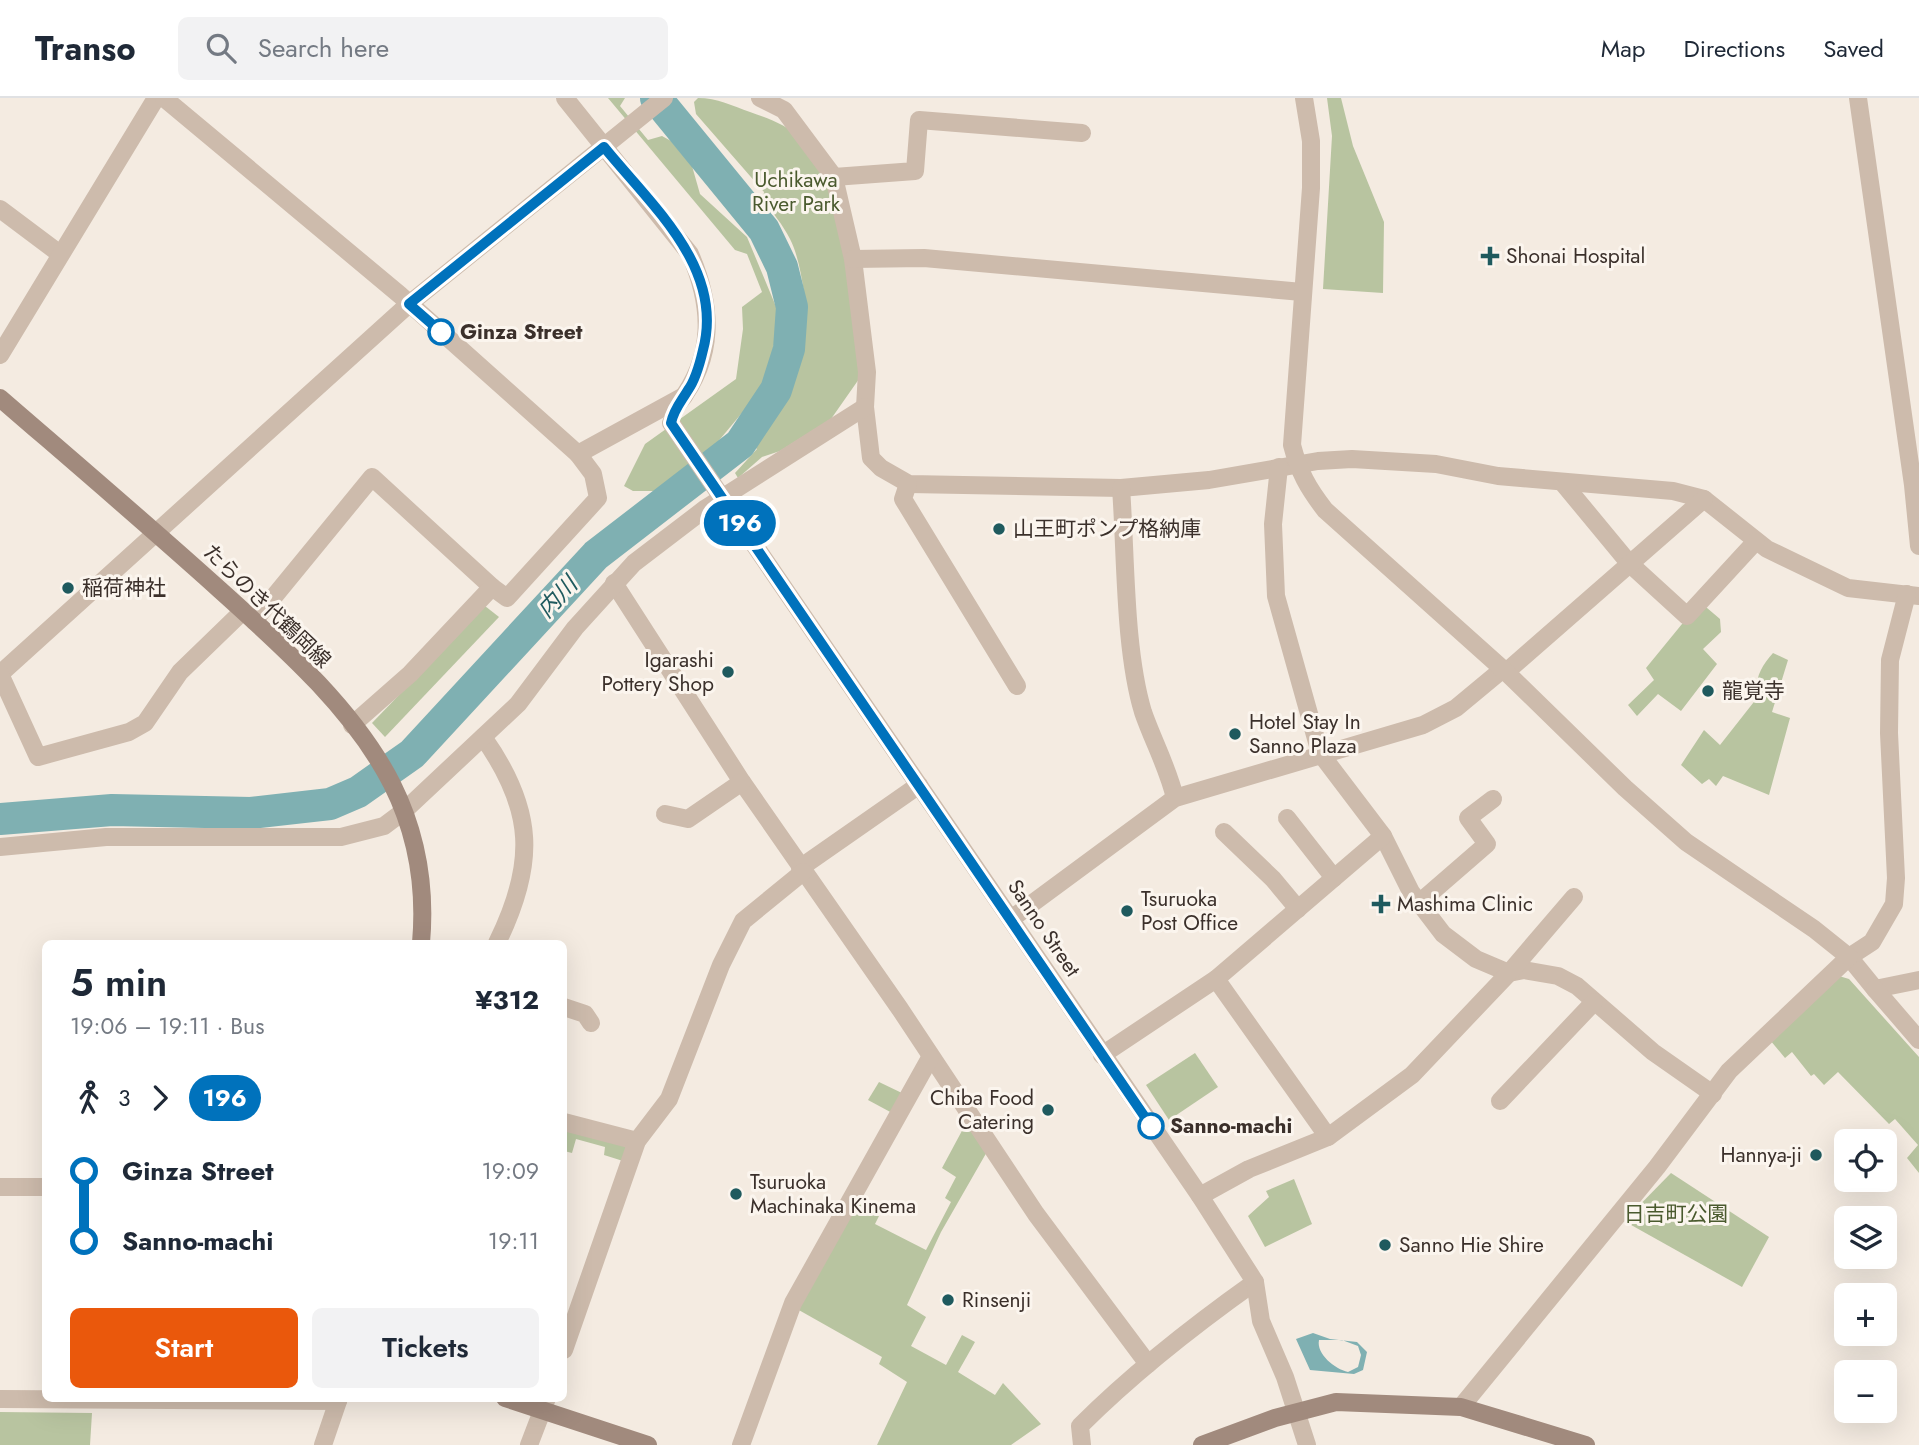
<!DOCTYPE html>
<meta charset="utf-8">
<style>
:root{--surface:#fff;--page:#f2f2f3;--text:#1f2937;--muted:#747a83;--line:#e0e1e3;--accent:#ea580c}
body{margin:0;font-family:Jost,"Noto Sans JP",sans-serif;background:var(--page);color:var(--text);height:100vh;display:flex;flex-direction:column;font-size:26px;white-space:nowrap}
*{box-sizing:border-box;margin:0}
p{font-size:23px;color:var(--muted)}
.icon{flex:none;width:38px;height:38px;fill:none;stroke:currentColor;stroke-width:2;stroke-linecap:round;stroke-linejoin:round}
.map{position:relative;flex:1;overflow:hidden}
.sheet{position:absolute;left:42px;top:842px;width:525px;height:462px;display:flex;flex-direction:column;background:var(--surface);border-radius:10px;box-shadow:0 7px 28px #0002}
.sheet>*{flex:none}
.badge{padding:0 14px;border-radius:23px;font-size:24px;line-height:46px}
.tools{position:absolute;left:1834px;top:1031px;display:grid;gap:14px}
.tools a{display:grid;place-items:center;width:63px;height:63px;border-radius:10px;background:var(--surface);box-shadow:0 7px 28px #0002;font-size:35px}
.map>.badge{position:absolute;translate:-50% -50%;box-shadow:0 0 0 4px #fff}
.legs{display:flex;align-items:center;gap:10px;height:77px;padding:0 28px;font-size:23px}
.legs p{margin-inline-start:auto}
.head{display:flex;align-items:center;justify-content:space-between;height:119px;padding:0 28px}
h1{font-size:38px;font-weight:600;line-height:52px}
.primary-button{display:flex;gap:14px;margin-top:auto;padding:14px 28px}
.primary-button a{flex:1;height:80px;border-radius:10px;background:var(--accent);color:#fff;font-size:28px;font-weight:600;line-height:80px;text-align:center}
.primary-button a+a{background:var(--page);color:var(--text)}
ul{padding:0 28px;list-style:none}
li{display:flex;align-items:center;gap:24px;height:70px;font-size:26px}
li i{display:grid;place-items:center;width:10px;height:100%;margin:0 9px;background:currentColor}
li i::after{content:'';width:18px;height:18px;margin:-9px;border:5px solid;border-radius:50%;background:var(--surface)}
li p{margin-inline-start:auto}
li:first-child i{background:linear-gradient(#0000 50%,currentColor 0)}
li:last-child i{background:linear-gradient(currentColor 50%,#0000 0)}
header{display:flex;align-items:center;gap:42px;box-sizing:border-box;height:98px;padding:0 35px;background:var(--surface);border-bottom:2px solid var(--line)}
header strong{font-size:33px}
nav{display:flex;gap:38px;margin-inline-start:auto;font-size:24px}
.search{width:490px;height:63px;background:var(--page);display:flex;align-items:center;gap:18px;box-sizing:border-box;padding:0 24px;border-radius:10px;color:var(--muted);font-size:26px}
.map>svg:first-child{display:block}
.green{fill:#b8c4a0}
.water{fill:#7fb0b2;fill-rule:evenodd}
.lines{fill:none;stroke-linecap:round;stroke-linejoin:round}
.river{stroke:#7fb0b2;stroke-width:32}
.minor{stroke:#cdbbac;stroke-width:18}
.tertiary{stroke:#cdbbac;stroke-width:18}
.secondary{stroke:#a18a7d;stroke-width:18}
.line-1-casing{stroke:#fff;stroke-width:16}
.line-1{stroke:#0072bc;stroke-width:10}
.poi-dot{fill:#1f5a5e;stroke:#fbf5ee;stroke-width:2.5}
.stop-1-dot{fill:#fff;stroke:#0072bc;stroke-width:3.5}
.labels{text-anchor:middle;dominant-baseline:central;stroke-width:6;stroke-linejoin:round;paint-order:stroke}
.park-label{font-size:21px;fill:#4a5a2e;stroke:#fbf5ee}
.poi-label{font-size:21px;fill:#3b302b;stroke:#fbf5ee;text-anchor:start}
.stop-label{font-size:21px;font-weight:bold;fill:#3b302b;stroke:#fbf5ee;text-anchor:start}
.street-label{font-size:21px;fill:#3b302b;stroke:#fbf5ee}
.water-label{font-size:23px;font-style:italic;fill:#1f5a5e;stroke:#fbf5ee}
</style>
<header>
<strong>Transo</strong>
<div class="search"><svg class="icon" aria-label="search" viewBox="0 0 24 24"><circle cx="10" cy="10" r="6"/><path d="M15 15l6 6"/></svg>Search here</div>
<nav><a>Map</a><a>Directions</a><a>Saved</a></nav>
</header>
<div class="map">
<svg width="1919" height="1347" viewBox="0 0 1919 1347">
<rect width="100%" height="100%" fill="#f4ebe1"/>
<g class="green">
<path d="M608,0H625L620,8L648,42L662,38L671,43L692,68L700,96L747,139L777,211L778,230L767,275L756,298L716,346L657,393H633L624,388L645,346L736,281L743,231L742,209L762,194L747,156L735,152Z"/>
<path d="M698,0C717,0 733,8 750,14C767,20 788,27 801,41C857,103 852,203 859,281L831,321L780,353L762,359L738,380L735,375L757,351L754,348C789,300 812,254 804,194C801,176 798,157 790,141C783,127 772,114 763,101L764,94L696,16L694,4Z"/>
<path d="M1327,0H1341L1353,48L1384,124L1383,195L1323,191L1332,38Z"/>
<path d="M1700,504L1720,521L1721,534L1703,551L1717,566L1681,613L1658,596L1637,618L1628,607L1654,582L1646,570Z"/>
<path d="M485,508L499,519L385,639L372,625Z"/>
<path d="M1773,555L1788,562L1772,614L1790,620L1769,697L1723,678L1716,688L1709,681L1702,686L1681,667L1704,632L1720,647L1757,600C1754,582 1761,568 1773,555Z"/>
<path d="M1839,878L1849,881L1919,959V1075L1907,1060L1918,1047L1895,1021L1889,1026L1838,974L1824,987L1814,976L1811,978L1792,954L1785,960L1770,942Z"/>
<path d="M1195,955L1218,989L1169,1022L1146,987Z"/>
<path d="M879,984L904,996L894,1016L868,1002Z"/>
<path d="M969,1026L988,1052L941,1134L907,1207L926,1219L911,1248L946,1267L962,1237L975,1244L958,1274L995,1297L1003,1285L1041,1326L1011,1347H877L907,1284L879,1266L882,1259L797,1211L856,1104L879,1118L875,1126L926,1152L951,1104L945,1100L956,1079L942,1070L964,1029Z"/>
<path d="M564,1030L627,1048L623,1063L604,1057L605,1049L576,1041L572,1055L564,1053Z"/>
<path d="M1671,1075L1769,1139L1742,1189L1624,1123Z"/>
<path d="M1294,1081L1312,1126L1265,1149L1248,1118L1269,1099L1266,1093Z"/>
<path d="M0,1314L92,1315L90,1347H0Z"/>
</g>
<path class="water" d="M1313,1235L1330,1241L1357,1244L1367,1254L1363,1272L1354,1276L1310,1272L1296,1241ZM1319,1242H1342L1358,1248L1361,1257L1358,1269L1348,1274C1335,1271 1316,1256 1319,1242Z"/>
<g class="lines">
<path class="river" d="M0,721L112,712L251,715L330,706L358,694L412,656L596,457L740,346L776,292L789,251L792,209L782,169L764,132L656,0"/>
<g class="minor">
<path d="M760,0L784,12L834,79L853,161L867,274L865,309L871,360L881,370L909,386L1121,390L1209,382L1318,363L1352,361L1436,366L1498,378L1673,393L1704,401L1767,451L1848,490L1919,498"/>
<path d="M1858,0L1913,387L1919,448"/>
<path d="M834,79L915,73L919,22L1082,35"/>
<path d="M0,111L60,156"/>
<path d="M853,161L924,160L1302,194"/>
<path d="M0,257L156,0"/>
<path d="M1279,369L1273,426L1276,498L1320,655L1383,738L1411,794L1443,836L1476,861L1509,875L1524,872L1558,878L1577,888L1653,954L1713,996"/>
<path d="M1562,384L1629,465L1687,518L1756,443"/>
<path d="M908,386L903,401L1017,588"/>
<path d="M1121,390C1126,457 1124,551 1143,614C1153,643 1168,670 1175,700"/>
<path d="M614,485L742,684L900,911L1036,1116L1148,1266"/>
<path d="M254,523L372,379L492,489"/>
<path d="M1506,574L1704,401"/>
<path d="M0,576L409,206L664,0"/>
<path d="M0,576L38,659L129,634L145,625L180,574L243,513"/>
<path d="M352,627L410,576L492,489L507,500L598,400L593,376L578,356"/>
<path d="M483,639C535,712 536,766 497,845"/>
<path d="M665,716L688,721L742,684"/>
<path d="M1287,720L1334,780"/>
<path d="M1224,734L1273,781L1298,811"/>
<path d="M0,749L106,739H341L384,728L404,713L518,606L575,530L634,465L706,410L865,309"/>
<path d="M800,770L919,687"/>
<path d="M1419,805L1487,746L1468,720L1493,701"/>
<path d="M1011,821L1175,700L1423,627L1456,610L1503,571"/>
<path d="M1849,859L1875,891L1919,882"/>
<path d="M1216,881L1328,1039"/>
<path d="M564,909L585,916L591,925"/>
<path d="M1102,957L1216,881L1383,738"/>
<path d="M1500,1003L1594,904"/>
<path d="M564,1024L637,1043"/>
<path d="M0,1089H46"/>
<path d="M1200,1098L1249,1071L1328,1039L1412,977L1509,875L1574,799"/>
<path d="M564,1252L637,1043L669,1001L721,867L743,823L803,774"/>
<path d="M0,1301L338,1303"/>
<path d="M1461,1309L1657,1069L1729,973L1849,859L1872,844L1894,806L1896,780L1889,635L1890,562L1907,496"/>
<path d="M529,1347L547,1300"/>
<path d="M741,1347L793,1205L930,960"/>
<path d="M1082,1347L1080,1328C1134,1274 1193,1228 1255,1184"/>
</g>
<g class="tertiary">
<path d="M164,0L400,197L578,356L684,298"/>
<path d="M565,0L690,156C713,209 715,259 678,306"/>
<path d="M1304,0L1311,43V90L1292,347C1299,374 1308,390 1325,412L1506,574L1625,690L1686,744L1814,831L1849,859"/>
<path d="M671,325L1200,1098L1255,1184L1261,1223L1285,1279L1307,1347"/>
<path d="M1875,891L1919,942"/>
<path d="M323,1347L339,1300"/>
</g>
<g class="secondary">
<path d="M0,300C74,364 148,427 220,492C281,547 354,611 392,686C417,736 426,789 421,845"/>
<path d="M505,1300L648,1347"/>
<path d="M1202,1347L1275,1320L1336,1304L1461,1309L1586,1347"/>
</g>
</g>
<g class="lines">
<defs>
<path id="line-1" d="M441,234L409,206L604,49C651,107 725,170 703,252C700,265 696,281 688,292C681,304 674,311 671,325L1151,1028"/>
</defs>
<use href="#line-1" class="line-1-casing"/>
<use href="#line-1" class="line-1"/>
</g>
<g class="poi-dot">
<path d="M1486.5 147.5h7v7h7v7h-7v7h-7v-7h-7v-7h7z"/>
<circle cx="999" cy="431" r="7"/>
<circle cx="68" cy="490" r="7"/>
<circle cx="728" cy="574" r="7"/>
<circle cx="1708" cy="593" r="7"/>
<circle cx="1235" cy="636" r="7"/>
<path d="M1377.5 795.5h7v7h7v7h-7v7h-7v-7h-7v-7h7z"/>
<circle cx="1127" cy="813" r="7"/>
<circle cx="1048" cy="1012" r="7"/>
<circle cx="1816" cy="1057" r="7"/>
<circle cx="736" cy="1096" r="7"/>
<circle cx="1385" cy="1147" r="7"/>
<circle cx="948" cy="1202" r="7"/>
</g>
<g class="stop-1-dot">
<circle cx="441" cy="234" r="12"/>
<circle cx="1151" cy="1028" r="12"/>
</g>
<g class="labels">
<g class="park-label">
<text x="796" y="82">Uchikawa<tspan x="796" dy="24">River Park</tspan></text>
<text x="1676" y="1116">日吉町公園</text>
</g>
<g class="poi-label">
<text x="1506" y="158">Shonai Hospital</text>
<text x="1013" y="431">山王町ポンプ格納庫</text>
<text x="82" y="490">稲荷神社</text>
<text x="714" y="562" text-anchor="end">Igarashi<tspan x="714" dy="24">Pottery Shop</tspan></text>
<text x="1722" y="593">龍覚寺</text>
<text x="1249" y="624">Hotel Stay In<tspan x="1249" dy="24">Sanno Plaza</tspan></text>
<text x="1141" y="801">Tsuruoka<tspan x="1141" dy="24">Post Office</tspan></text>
<text x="1397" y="806">Mashima Clinic</text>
<text x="1034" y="1000" text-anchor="end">Chiba Food<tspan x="1034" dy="24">Catering</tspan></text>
<text x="1802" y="1057" text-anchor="end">Hannya-ji</text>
<text x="750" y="1084">Tsuruoka<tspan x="750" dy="24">Machinaka Kinema</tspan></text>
<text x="1399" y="1147">Sanno Hie Shire</text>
<text x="962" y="1202">Rinsenji</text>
</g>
<g class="stop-label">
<text x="460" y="234">Ginza Street</text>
<text x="1170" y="1028">Sanno-machi</text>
</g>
<g class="street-label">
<text transform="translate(267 508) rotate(44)">たらのき代鶴岡線</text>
<text transform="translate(1044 830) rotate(56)">Sanno Street</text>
</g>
<g class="water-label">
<text transform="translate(557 499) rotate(-47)">内川</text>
</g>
</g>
</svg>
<div class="tools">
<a><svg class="icon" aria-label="locate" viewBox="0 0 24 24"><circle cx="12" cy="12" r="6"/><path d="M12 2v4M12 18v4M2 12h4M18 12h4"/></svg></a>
<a><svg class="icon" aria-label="layers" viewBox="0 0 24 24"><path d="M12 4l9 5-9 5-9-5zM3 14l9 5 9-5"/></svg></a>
<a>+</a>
<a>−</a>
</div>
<b class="badge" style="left:740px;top:425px;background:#0072bc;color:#fff">196</b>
<section class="sheet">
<div class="head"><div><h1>5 min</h1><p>19:06 – 19:11 · Bus</p></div><b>¥312</b></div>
<div class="legs"><svg class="icon" aria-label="walk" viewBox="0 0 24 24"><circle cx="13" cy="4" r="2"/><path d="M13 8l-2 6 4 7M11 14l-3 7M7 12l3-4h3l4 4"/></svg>3<svg class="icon" aria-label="forward" viewBox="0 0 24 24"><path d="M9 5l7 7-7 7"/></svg><b class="badge" style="background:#0072bc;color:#fff">196</b></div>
<ul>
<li><i style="color:#0072bc"></i><b>Ginza Street</b><p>19:09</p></li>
<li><i style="color:#0072bc"></i><b>Sanno-machi</b><p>19:11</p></li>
</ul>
<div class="primary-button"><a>Start</a><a>Tickets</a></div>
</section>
</div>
